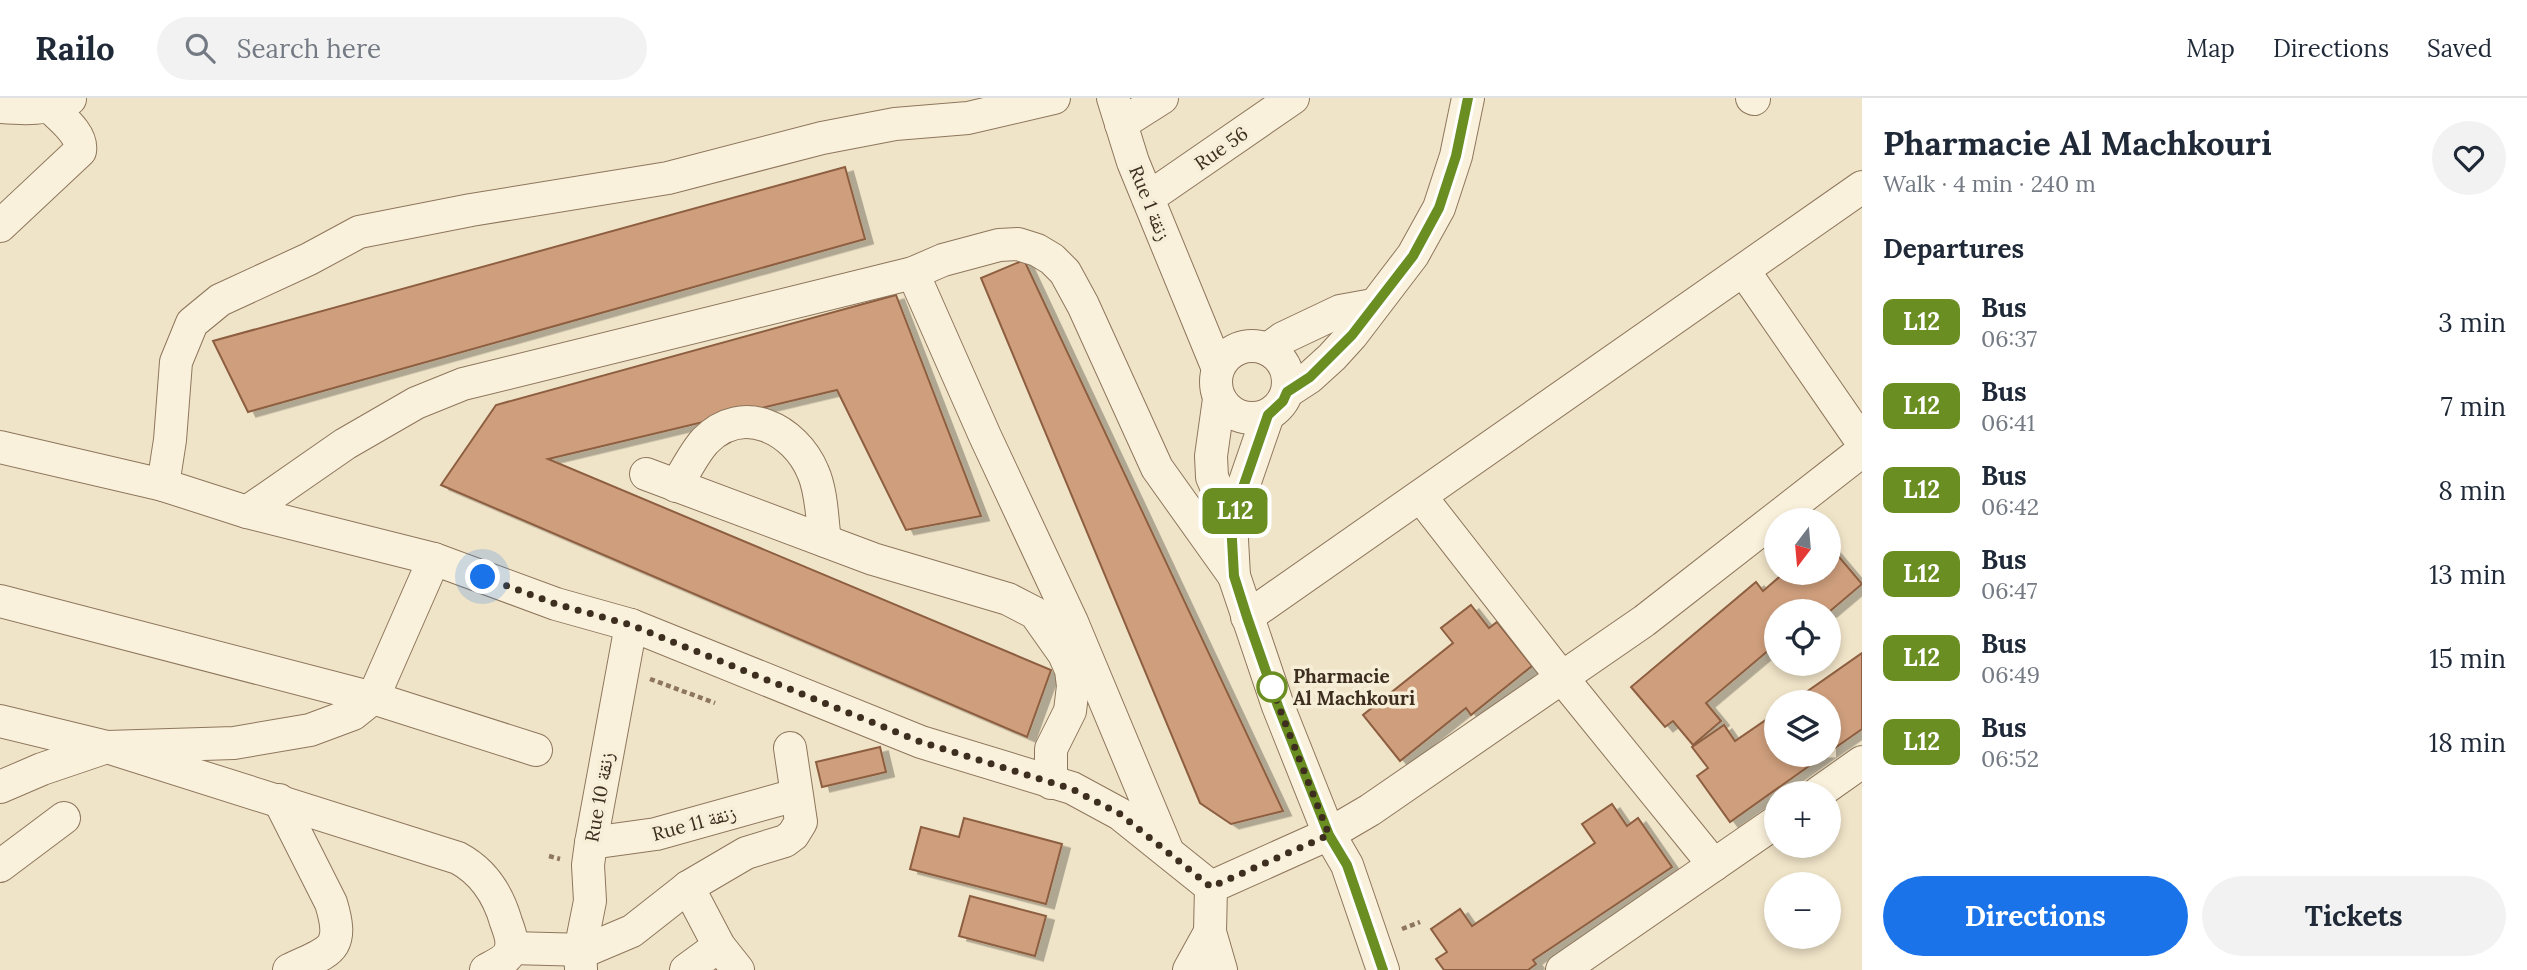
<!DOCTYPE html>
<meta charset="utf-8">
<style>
:root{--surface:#fff;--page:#f2f2f3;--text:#1f2937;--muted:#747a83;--line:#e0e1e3;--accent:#1a73e8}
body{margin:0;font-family:Lora,"Noto Naskh Arabic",serif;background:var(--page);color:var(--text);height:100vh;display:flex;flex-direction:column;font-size:26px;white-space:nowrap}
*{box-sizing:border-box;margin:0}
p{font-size:23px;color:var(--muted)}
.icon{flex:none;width:38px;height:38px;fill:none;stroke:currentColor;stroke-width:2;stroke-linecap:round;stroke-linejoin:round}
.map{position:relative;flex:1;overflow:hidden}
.panel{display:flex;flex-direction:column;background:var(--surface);width:665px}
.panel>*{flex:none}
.badge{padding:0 14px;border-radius:10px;font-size:24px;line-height:46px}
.needle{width:46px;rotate:196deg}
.fabs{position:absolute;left:1764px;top:410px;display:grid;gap:14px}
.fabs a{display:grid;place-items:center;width:77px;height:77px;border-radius:50%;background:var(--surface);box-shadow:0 4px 10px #0003;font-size:35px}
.you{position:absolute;width:35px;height:35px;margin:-18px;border:5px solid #fff;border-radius:50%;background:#1a73e8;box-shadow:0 0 0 10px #1a73e833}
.map>.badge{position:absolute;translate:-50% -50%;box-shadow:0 0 0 4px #fff}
h2{padding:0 21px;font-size:26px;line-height:63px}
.round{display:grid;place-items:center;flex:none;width:74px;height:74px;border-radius:37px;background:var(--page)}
.summary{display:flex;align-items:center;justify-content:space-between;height:119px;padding:0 21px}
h1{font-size:33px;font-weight:700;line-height:52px}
.primary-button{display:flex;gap:14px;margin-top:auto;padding:14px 21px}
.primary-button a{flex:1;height:80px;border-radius:42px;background:var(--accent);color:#fff;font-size:28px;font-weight:700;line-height:80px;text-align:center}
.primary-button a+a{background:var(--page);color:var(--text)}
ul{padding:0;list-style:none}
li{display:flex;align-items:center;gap:21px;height:84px;padding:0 21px}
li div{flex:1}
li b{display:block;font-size:26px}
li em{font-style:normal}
li .badge{min-width:77px;font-weight:700;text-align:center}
header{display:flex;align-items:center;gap:42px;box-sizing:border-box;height:98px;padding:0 35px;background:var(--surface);border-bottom:2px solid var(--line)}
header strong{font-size:33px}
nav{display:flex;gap:38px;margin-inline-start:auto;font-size:24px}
.search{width:490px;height:63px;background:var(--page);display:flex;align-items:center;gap:18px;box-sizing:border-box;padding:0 24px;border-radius:38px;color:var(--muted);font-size:26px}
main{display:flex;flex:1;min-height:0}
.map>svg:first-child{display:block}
.building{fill:#cf9f7d;stroke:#8d5f41;stroke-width:2;filter:url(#shadow)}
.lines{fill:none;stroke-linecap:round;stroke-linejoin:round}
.minor-casing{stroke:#8d765c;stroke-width:34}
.path{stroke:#8d765c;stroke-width:4.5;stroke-dasharray:5 3.5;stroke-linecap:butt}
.minor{stroke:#faf1dc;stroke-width:32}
.line-casing{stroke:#fff;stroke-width:16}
.line{stroke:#6b8e23;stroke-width:10}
.walk{stroke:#3d2e20;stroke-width:7;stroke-dasharray:0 12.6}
.stop-dot{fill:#fff;stroke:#6b8e23;stroke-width:3.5}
.labels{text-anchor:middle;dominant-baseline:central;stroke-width:7;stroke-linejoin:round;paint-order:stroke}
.street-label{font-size:19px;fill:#3d2e20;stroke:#f7eed8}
.stop-label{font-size:19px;font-weight:bold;fill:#3d2e20;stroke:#f7eed8;text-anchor:start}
</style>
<header>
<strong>Railo</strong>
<div class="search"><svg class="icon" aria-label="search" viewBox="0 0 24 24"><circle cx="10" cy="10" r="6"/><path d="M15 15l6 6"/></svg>Search here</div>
<nav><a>Map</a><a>Directions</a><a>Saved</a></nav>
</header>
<main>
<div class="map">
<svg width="1862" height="872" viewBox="0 0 1862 872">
<defs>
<filter id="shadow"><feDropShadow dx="8" dy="4.5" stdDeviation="0" flood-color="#0004"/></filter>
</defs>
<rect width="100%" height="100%" fill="#f0e4c8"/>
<g class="building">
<path d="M845,69L865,141L248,314L213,243Z"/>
<path d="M1024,162L1283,713L1231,726L1200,705L981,180Z"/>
<path d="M896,197L981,418L906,432L837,292L548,361L1051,572L1027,639L441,387L496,307Z"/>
<path d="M1829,447L1862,486L1829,514L1776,513V546L1706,605L1721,623L1693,647L1673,623L1665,629L1631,589L1756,484L1763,493L1785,474H1829Z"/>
<path d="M1471,507L1489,530L1497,524L1532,568L1471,617L1466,610L1400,663L1363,617L1453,545L1441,530Z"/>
<path d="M1862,555V631L1829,654V604H1792Z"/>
<path d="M1776,615V656H1826L1730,724L1697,678L1708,670L1692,649L1724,627L1735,643Z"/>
<path d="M880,649L886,674L822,689L816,664Z"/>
<path d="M1612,706L1627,728L1638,720L1672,769L1533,862L1536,866L1528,872H1444L1436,861L1447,854L1431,831L1460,811L1472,828L1595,745L1582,726Z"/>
<path d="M964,720L1062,746L1046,806L910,771L921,729L959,739Z"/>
<path d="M970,798L1046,818L1035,858L959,838Z"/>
</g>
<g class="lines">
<defs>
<g id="minor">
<path d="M1113,0L1133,64L1218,271"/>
<path d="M1752,0L1754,1"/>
<path d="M0,9C25,11 47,12 70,1"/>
<path d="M1121,26L1162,0"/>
<path d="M1148,100L1293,0"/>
<path d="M0,128L80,53C83,36 61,20 50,9"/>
<path d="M1744,173L1862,344"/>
<path d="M913,175L985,338L1072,524L1168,754"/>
<circle cx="1252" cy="284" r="36"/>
<path d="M1268,251L1283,240L1340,213L1373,207"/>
<path d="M1287,294L1310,279L1332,259L1352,237L1413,157L1439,110L1456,58L1468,0"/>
<path d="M1219,301L1211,358L1212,379L1231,424L1234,478L1278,608L1329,736L1347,767L1383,872"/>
<path d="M0,349L163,387L247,414L434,461L556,506L631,527L921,644L1072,690L1120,716L1211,789L1329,736L1370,712L1644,523L1862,353"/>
<path d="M646,376L873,461L1008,501L1035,515L1064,556L1071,572L1073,588L1070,613L1051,651V685"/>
<path d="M163,387L170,342L176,264L192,225L220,202L309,161L359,134L471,112L668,80L822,40L895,26L968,20L1054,0"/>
<path d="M676,388C685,374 694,355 705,343C743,304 795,331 813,374C822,394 822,422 825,443"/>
<path d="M1421,399L1563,581L1714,767"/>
<path d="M247,414L345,346L416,305L463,286L913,175L943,162L999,147L1018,146L1037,152L1052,161L1065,174L1083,207L1157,370L1234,478"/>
<path d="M1231,424L1268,317"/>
<path d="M0,503L373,600L536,652"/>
<path d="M1247,519L1862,89"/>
<path d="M0,623L107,649L458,760C484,774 498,796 506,824C509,832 513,843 511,851C508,862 495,867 486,872"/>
<path d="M0,689L42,671L107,649L234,645L310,632L353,616L373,600L434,461"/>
<path d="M1818,695L1862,664"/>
<path d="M279,702L331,805C346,854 328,853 289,872"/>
<path d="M591,745L656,736L796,697"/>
<path d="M0,768L64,720"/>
<path d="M688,789L719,848L738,872"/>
<path d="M1211,789L1210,834L1221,872"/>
<path d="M511,850L587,852L632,833L688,789L746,755L785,743L793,737L801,724L790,650"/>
<path d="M581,871L580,853L590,803L588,767L591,745L631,527"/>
<path d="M686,872L719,848"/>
<path d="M1189,872L1210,834"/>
<path d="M1562,872L1776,724"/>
</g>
</defs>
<use href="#minor" class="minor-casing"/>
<g class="path">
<path d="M650,581L715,605"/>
<path d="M549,758L560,761"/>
<path d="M1402,831L1420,824"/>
</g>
<use href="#minor" class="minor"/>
</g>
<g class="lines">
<defs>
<path id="line" d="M1383,872L1347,767L1329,737L1278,608L1247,519L1234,478L1231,424L1268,317L1283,303L1287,294L1310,279L1352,237L1413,158L1439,110L1456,58L1468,0"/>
</defs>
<use href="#line" class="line-casing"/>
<use href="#line" class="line"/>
<path class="walk" d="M483,479L556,506L631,527L921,644L1072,691L1120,716L1211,789L1329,737L1270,586L1272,589"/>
</g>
<circle class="stop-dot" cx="1272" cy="589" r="14"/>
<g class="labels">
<g class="street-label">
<text transform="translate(1221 50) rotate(-35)">Rue 56</text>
<text transform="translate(1150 105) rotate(68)">Rue 1 زنقة</text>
<text transform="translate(599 699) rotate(-80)">Rue 10 زنقة</text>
<text transform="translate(694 725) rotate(-15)">Rue 11 زنقة</text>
</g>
<g class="stop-label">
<text x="1293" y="578">Pharmacie<tspan x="1293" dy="22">Al Machkouri</tspan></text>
</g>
</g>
</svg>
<div class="fabs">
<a><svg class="needle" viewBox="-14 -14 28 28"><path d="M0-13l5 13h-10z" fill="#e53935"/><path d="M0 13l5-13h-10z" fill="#747a83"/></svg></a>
<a><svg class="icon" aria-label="locate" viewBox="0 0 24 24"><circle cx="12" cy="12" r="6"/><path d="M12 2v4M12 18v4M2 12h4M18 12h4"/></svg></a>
<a><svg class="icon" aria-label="layers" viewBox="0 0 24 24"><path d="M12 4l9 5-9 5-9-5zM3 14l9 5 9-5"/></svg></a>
<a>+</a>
<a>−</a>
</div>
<div class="you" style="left:483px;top:479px"></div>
<b class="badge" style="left:1235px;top:413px;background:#6b8e23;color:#fff">L12</b>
</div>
<section class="panel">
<div class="summary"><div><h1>Pharmacie Al Machkouri</h1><p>Walk · 4 min · 240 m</p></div><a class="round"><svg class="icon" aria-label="heart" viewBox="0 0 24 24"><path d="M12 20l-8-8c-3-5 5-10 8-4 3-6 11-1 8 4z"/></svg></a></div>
<h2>Departures</h2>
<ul>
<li><span class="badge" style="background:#6b8e23;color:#fff">L12</span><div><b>Bus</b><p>06:37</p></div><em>3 min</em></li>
<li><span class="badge" style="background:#6b8e23;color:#fff">L12</span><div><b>Bus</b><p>06:41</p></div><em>7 min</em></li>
<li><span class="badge" style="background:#6b8e23;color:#fff">L12</span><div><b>Bus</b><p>06:42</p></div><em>8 min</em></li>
<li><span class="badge" style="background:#6b8e23;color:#fff">L12</span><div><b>Bus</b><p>06:47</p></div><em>13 min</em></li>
<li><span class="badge" style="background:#6b8e23;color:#fff">L12</span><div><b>Bus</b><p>06:49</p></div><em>15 min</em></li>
<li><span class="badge" style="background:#6b8e23;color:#fff">L12</span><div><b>Bus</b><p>06:52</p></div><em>18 min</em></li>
</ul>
<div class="primary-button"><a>Directions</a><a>Tickets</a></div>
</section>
</main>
